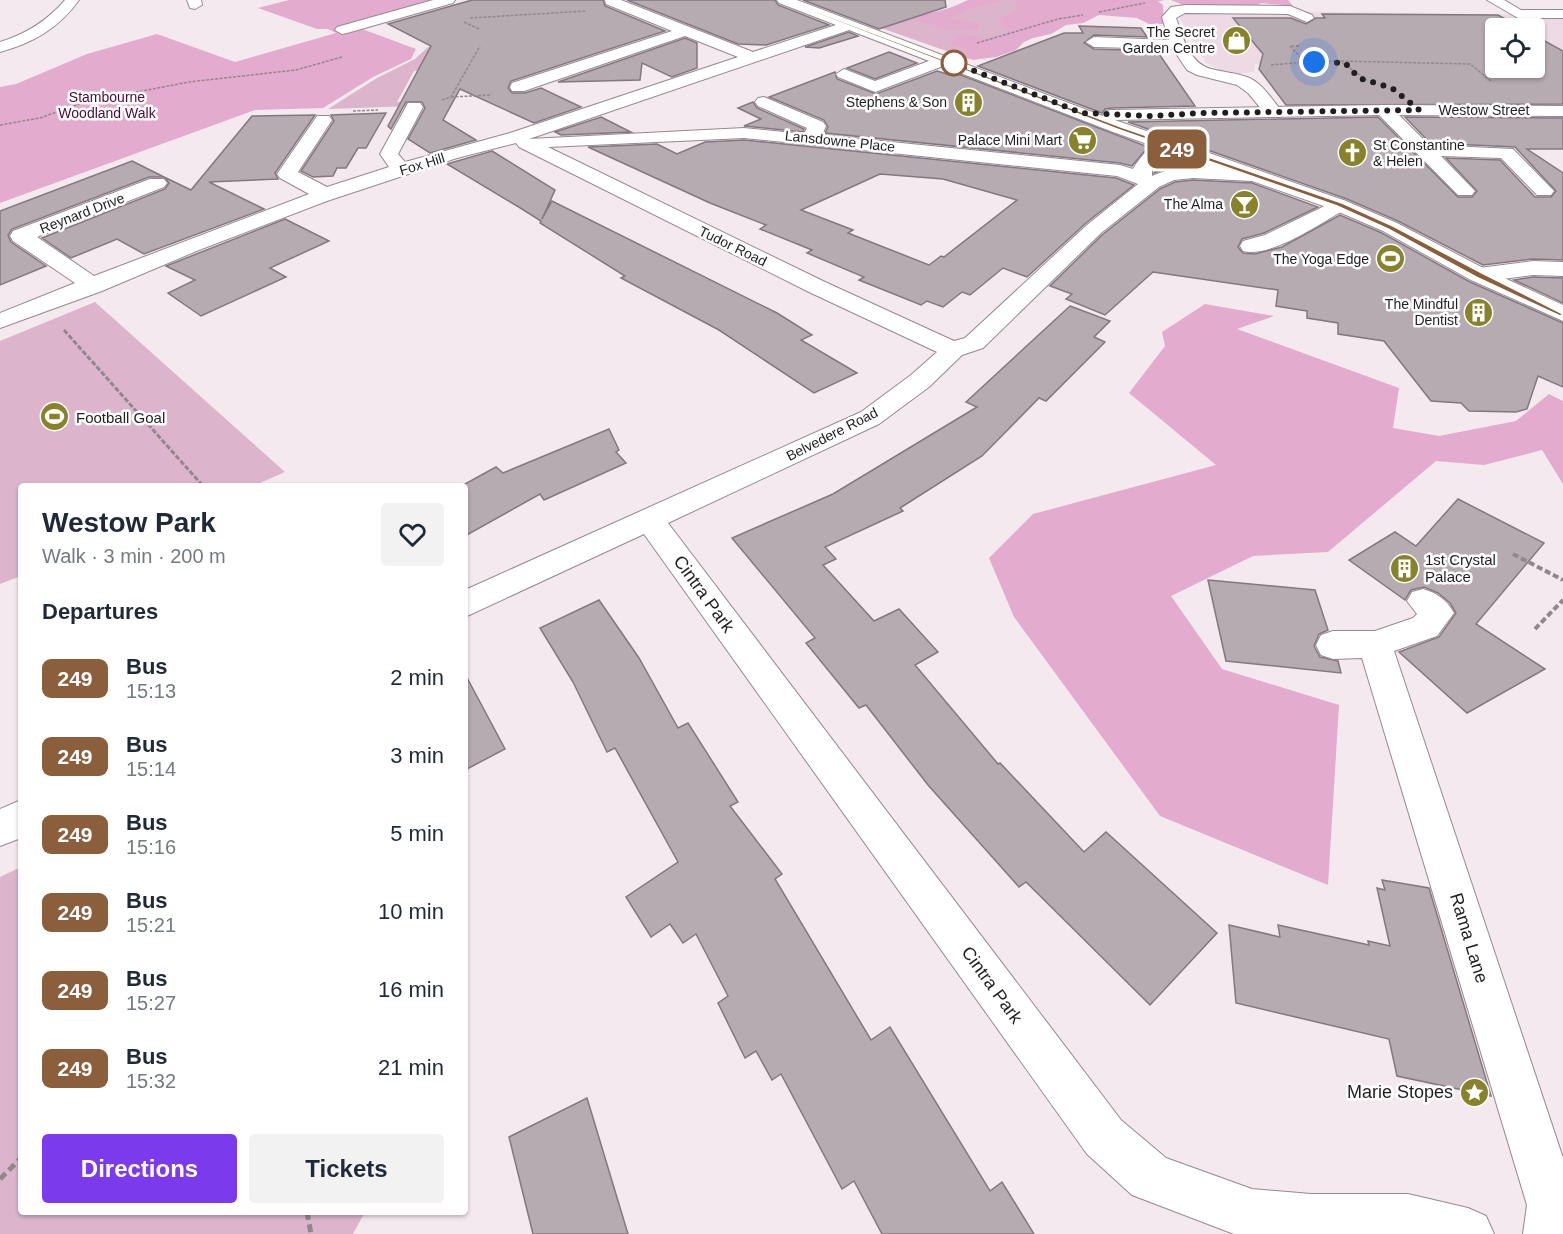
<!DOCTYPE html>
<meta charset="utf-8">
<style>
:root{--surface:#fff;--page:#f2f2f3;--text:#1f2937;--muted:#747a83;--accent:#7c3aed}
body{margin:0;font-family:Arial,sans-serif;background:var(--page);color:var(--text);height:100vh;display:flex;flex-direction:column;font-size:22px;white-space:nowrap}
*{box-sizing:border-box;margin:0}
p{font-size:20px;color:var(--muted)}
.icon{flex:none;width:33px;height:33px;fill:none;stroke:currentColor;stroke-width:2;stroke-linecap:round;stroke-linejoin:round}
.map{position:relative;flex:1;overflow:hidden}
.side{position:absolute;left:18px;top:483px;width:450px;height:732px;display:flex;flex-direction:column;background:var(--surface);border-radius:6px;box-shadow:0 2px 4px #0004}
.side>*{flex:none}
.badge{padding:0 12px;border-radius:9px;font-size:21px;line-height:39px}
.tools{position:absolute;left:1485px;top:18px;display:grid;gap:12px}
.tools a{display:grid;place-items:center;width:60px;height:60px;border-radius:6px;background:var(--surface);box-shadow:0 2px 4px #0004;font-size:30px}
.you{position:absolute;width:30px;height:30px;margin:-15px;border:4px solid #fff;border-radius:50%;background:#1a73e8;box-shadow:0 0 0 9px #1a73e833}
.map>.badge{position:absolute;translate:-50% -50%;box-shadow:0 0 0 3px #fff}
h2{padding:0 24px;font-size:22px;line-height:54px}
.round{display:grid;place-items:center;flex:none;width:63px;height:63px;border-radius:6px;background:var(--page)}
.headline{display:flex;align-items:center;justify-content:space-between;height:102px;padding:0 24px}
h1{font-size:28px;font-weight:800;line-height:45px}
.action{display:flex;gap:12px;margin-top:auto;padding:12px 24px}
.action a{flex:1;height:69px;border-radius:6px;background:var(--accent);color:#fff;font-size:24px;font-weight:800;line-height:69px;text-align:center}
.action a+a{background:var(--page);color:var(--text)}
ul{padding:0;list-style:none}
li{display:flex;align-items:center;gap:18px;height:78px;padding:0 24px}
li div{flex:1}
li b{display:block;font-size:22px}
li em{font-style:normal}
li .badge{min-width:66px;font-weight:700;text-align:center}
.map>svg:first-child{display:block}
.built{fill:#eddae5;fill-rule:evenodd}
.green{fill:#dcb5cc}
.forest{fill:#e3abcd}
.building{fill:#b7abb2;stroke:#83787f;stroke-width:1.5;fill-rule:evenodd}
.lines{fill:none;stroke-linecap:round;stroke-linejoin:round}
.minor-casing{stroke:#94898f;stroke-width:2}
.major-casing{stroke:#94898f;stroke-width:2}
.path-far3{stroke:#90888d;stroke-width:1.5;stroke-dasharray:3 1.5;stroke-linecap:butt}
.path-far2{stroke:#90888d;stroke-width:3;stroke-dasharray:5 2;stroke-linecap:butt}
.path-far1{stroke:#90888d;stroke-width:4;stroke-dasharray:6 3;stroke-linecap:butt}
.path{stroke:#90888d;stroke-width:5;stroke-dasharray:8 4.5;stroke-linecap:butt}
.minor{fill:#fff;fill-rule:evenodd}
.major{fill:#fff;fill-rule:evenodd}
.line{fill:#8b5e3c;stroke:#fff;stroke-width:1.5}
.walk{stroke:#221e20;stroke-width:6;stroke-dasharray:0 10.8}
.stop-dot{fill:#fff;stroke:#8b5e3c;stroke-width:3}
.labels{text-anchor:middle;dominant-baseline:central;stroke-width:5;stroke-linejoin:round;paint-order:stroke}
.far-poi-label{font-size:14px;fill:#221e20;stroke:#fff;text-anchor:end}
.far-park-label{font-size:14px;fill:#4b0a39;stroke:#fff}
.far-street-label{font-size:14px;fill:#221e20;stroke:#fff}
.poi-label{font-size:15px;fill:#221e20;stroke:#fff;text-anchor:start}
.near-street-label{font-size:18px;fill:#221e20;stroke:#fff}
.near-poi-label{font-size:18px;fill:#221e20;stroke:#fff;text-anchor:end}
</style>
<div class="map">
<svg width="1563" height="1234" viewBox="0 0 1563 1234">
<rect width="100%" height="100%" fill="#f5e9f0"/>
<path class="built" d="M1187,10L1563,15V104H1555L1513,91L1283,63L1255,64L1254,72L1239,74L1223,71L1206,63L1178,15ZM1496,28H1534V68H1496Z"/>
<g class="green">
<path d="M863,0L923,15L979,0H1165L1082,18L969,59L830,10Z"/>
<path d="M428,47H435L423,70L414,71L397,102L418,101L413,106L328,109L377,78L415,59Z"/>
<path d="M95,302L285,472L253,486H21V576L0,584V341Z"/>
<path d="M21,867V1212H365L353,1234H0V877Z"/>
</g>
<g class="forest">
<path d="M289,0H441L354,26L416,49L411,59L373,77L323,108L255,110L0,203V87L16,84L87,54L157,34L235,62L336,33L328,29H317L258,8Z"/>
<path d="M968,0H1000L967,10L948,19L973,22L979,25L978,29L948,30L913,19L910,16L941,12Z"/>
<path d="M1016,0H1156L1163,5L1164,24H1149L1137,18L1099,15L1083,23L1066,25L1051,34L1033,38L1024,42L1016,50L996,57L973,60L962,55L966,49L950,43C964,25 992,47 1009,33L998,20L1016,10Z"/>
<path d="M1171,0H1288L1293,6L1261,3L1255,6L1183,5Z"/>
<path d="M1205,304L1274,316L1237,329L1399,388L1393,428L1439,436L1516,421L1549,394L1563,401V484L1542,450L1484,465L1436,461L1328,552L1253,556L1171,596L1222,669L1339,705L1328,885L1160,816L1014,617L989,558L1033,514L1216,465L1129,393L1165,346L1162,332Z"/>
</g>
<g class="building">
<path d="M472,0H603L605,6L665,31L511,81L508,88L512,93H525L541,88L581,107L534,123L460,89L443,120L476,140L430,153L408,139L425,108L422,102H406L391,129L388,126L431,46L388,24Z"/>
<path d="M627,0H775L778,5L829,25L766,45L738,44Z"/>
<path d="M803,0H945L946,7L879,29Z"/>
<path d="M1322,14L1498,15L1522,28H1496V68H1534V35L1563,51V104L1286,105L1259,69L1263,54L1233,18H1291L1306,24L1316,18H1325Z"/>
<path d="M1079,26L1141,28L1147,37L1094,35L1084,43L1094,49L1157,51L1195,106L1111,108L1105,109L1102,113L978,66L1064,33H1083Z"/>
<path d="M849,32L858,36L819,48L805,47Z"/>
<path d="M685,38L697,43V68L672,77L642,63L640,80L558,82Z"/>
<path d="M889,52L917,63L875,79L847,68Z"/>
<path d="M937,71L953,76L958,74L1148,147L1132,166L1120,163L825,133L828,127L824,120L769,97L835,72L837,79L876,94Z"/>
<path d="M753,102L757,108L804,129L803,132L744,126L761,119L738,108Z"/>
<path d="M386,113L366,148H358L346,168H337L333,176L313,177L301,171L334,121L331,115Z"/>
<path d="M315,115L275,173L278,179L209,182L264,209L144,254L117,239L71,258L42,238L165,189L169,183L164,177L191,190L252,116Z"/>
<path d="M601,117L631,132L561,135L555,132Z"/>
<path d="M1378,117L1458,197H1472L1477,191L1446,158L1500,160L1535,197H1551L1556,191L1515,147L1430,143L1405,117L1563,118V149H1527L1563,173V260L1533,259L1483,265L1398,221L1347,199L1128,122Z"/>
<path d="M744,140L1116,178L1134,185L1086,223L1027,277L1003,268L970,295L962,292L943,307L927,301L921,305L859,280L864,277L807,253L812,250L760,229L766,225L710,203L588,147L657,144L677,154L705,142ZM880,174L943,179L1017,200L944,257L941,256L929,265L848,233L853,230L801,210Z"/>
<path d="M492,151L555,190L542,219L552,201L777,313L812,335L801,340L857,373L814,393L719,330L621,278L625,276L540,223L541,221L522,209L447,164Z"/>
<path d="M1169,154L1197,164L1176,166L1154,173Z"/>
<path d="M132,161L164,177H149L12,229L8,235L11,242L46,266L0,285V211Z"/>
<path d="M1193,180L1252,183L1318,207L1264,233L1242,239L1238,247L1243,253L1255,254L1282,247L1340,215L1382,233L1470,282L1563,323V387L1538,376L1527,409L1516,412L1469,411L1461,403L1431,401L1384,341L1338,334V323L1307,318V311L1276,306L1278,290L1153,272L1105,315L1066,299L1072,294L1050,286L1102,235L1160,189L1175,182Z"/>
<path d="M285,219L329,241L270,268L286,277L201,316L168,293L195,280L166,266Z"/>
<path d="M1533,277L1563,278V303L1514,280Z"/>
<path d="M1070,306L1110,321L1094,337L1105,342L1046,401L1039,398L982,456L900,508L903,511L825,547L836,559L823,565L874,621L899,609L938,652L915,665L998,764L1000,763L1084,852L1106,832L1217,933L1150,1005L1026,882L1019,887L928,785L866,705L859,708L806,643L815,638L732,538L833,494L977,407L966,402Z"/>
<path d="M609,429L619,450L616,452L626,463L544,500L540,494L465,536V484L496,467L503,473Z"/>
<path d="M1458,499L1544,543L1476,624L1545,669L1467,713L1399,652L1439,637L1456,613L1450,603L1438,593L1424,587L1411,590L1405,600L1349,560L1395,532L1416,546Z"/>
<path d="M1208,580L1315,590L1328,630L1319,634L1314,646L1320,657L1338,661L1341,673L1226,661Z"/>
<path d="M599,600L639,658L678,728L688,723L738,802L730,806L782,874L775,879L871,1040L890,1027L990,1191L1002,1182L1034,1234H882L854,1181L842,1189L781,1074L772,1080L756,1051L745,1058L718,1003L728,996L696,934L683,943L670,924L651,937L626,897L678,862L615,748L607,752L573,682L540,628Z"/>
<path d="M465,674L505,749L465,770Z"/>
<path d="M1382,880L1429,888L1491,1096L1397,1076L1389,1039L1236,1003L1229,925L1280,937L1278,925L1369,945L1368,941L1390,946L1377,888L1385,890Z"/>
<path d="M587,1098L628,1234H533L509,1137Z"/>
</g>
<g class="lines">
<defs>
<g id="minor">
<path d="M65,0H79C59,28 33,43 0,52V42C26,34 47,21 65,0Z"/>
<path d="M187,0H201L202,5L195,9L190,8Z"/>
<path d="M433,0H455L453,3L347,33L342,34L335,30L337,27Z"/>
<path d="M605,0H621L753,52L845,22L850,21L857,25L855,28L529,139L744,128L804,134L807,128L758,106L755,102L758,98L764,97L823,122L826,126L822,135L1120,165L1133,169C1140,157 1157,136 1172,140L1175,144L1152,169V176C1180,163 1229,163 1259,171L1262,175L1259,179L1252,181L1193,178L1174,180L1159,187L1101,233L983,348L962,355L929,387L879,424L668,523L1121,1120L1166,1158L1252,1189L1311,1194H1408L1468,1208L1486,1216L1494,1234H1234L1132,1195L1087,1154L644,534L465,617V590L861,412L911,375L937,352L809,292L519,147L516,143L457,158L327,201L199,250L102,291L0,328V313L75,283L13,241L10,236L13,231L150,179H164L167,183L164,187L37,237L94,276L309,194L280,178L277,174L317,116H329L332,120L298,172L327,187L389,167L380,154L408,103H420L423,107L398,154L405,162L510,133L738,57L685,36L524,91H512L510,87L512,83L672,31L606,4ZM744,138L1117,176L1138,184L1087,225L965,338L954,341L825,282L548,147Z"/>
<path d="M1487,0H1504L1521,10H1563V18H1518Z"/>
<path d="M1185,5L1290,6L1312,15L1314,18L1307,22L1288,14L1185,13L1176,18C1183,37 1189,63 1211,69C1223,72 1236,73 1247,77C1261,82 1271,98 1280,109L1283,113L1280,117H1268L1248,93L1237,85L1197,75L1187,70L1173,49L1094,47L1086,42L1094,37L1169,40L1162,17L1171,7Z"/>
<path d="M945,55L951,57L953,60L951,63L875,92L838,77L836,74L844,69L875,81Z"/>
<path d="M1384,105L1390,106L1429,145L1513,149L1554,191L1551,195H1537L1501,158L1441,156L1475,191L1472,195H1458L1378,114L1375,110L1378,106Z"/>
<path d="M1339,199L1346,201L1349,205L1346,209C1321,223 1271,258 1243,251L1240,246L1243,241L1265,235Z"/>
<path d="M1533,261L1563,262V276L1533,275L1479,282L1471,280L1468,275L1471,270L1479,268Z"/>
<path d="M1423,589C1437,593 1447,600 1454,613L1437,636L1394,651L1563,1158V1234H1523L1527,1205L1362,658L1333,659L1321,655L1316,645L1321,635L1333,631H1375L1413,618L1417,614L1407,601L1412,592Z"/>
<path d="M21,800V838L0,846V809Z"/>
</g>
<path id="major" d="M777,0H797L1103,116L1105,111L1111,110L1384,105L1563,106V116L1384,115L1115,120L1346,201L1397,223L1487,270L1563,305V321L1471,280L1383,231L1332,209L1113,132L779,3Z"/>
</defs>
<use href="#minor" class="minor-casing"/>
<use href="#major" class="major-casing"/>
<g class="path-far3">
<path d="M1099,12L1145,3"/>
<path d="M470,18L586,11"/>
<path d="M464,22L479,29"/>
<path d="M977,43L1058,19L1083,15"/>
<path d="M1299,46H1290L1305,62L1339,61"/>
<path d="M1271,65L1305,62"/>
<path d="M1367,80L1339,61L1470,64L1491,81"/>
<path d="M451,97L491,95"/>
<path d="M442,100L451,97L480,46"/>
<path d="M353,111L378,110"/>
<path d="M0,125L40,118L76,105L111,97L189,82L296,70L342,57"/>
</g>
<path class="path-far2" d="M64,330L203,486"/>
<g class="path-far1">
<path d="M1513,554L1563,580"/>
<path d="M1535,629L1563,600"/>
</g>
<g class="path">
<path d="M0,1179L21,1158"/>
<path d="M307,1212L311,1234"/>
</g>
<use href="#minor" class="minor"/>
<use href="#major" class="major"/>
</g>
<path class="line" d="M782,0H786L1121,127L1342,203L1393,226L1482,273L1563,314L1560,316L1476,277L1388,229L1337,206L1117,129Z"/>
<g class="lines">
<path class="walk" d="M954,63L1082,113L1151,116L1202,113L1419,110L1392,88L1359,78L1345,63L1314,62"/>
</g>
<defs>
<symbol id="shop-disc" viewBox="-11 -11 22 22"><circle r="9.5" fill="#88822a" stroke="#fff"/><path d="M-5-2.5h2.3a2.7 3.5 0 0 1 5.4 0H5L5.5 6h-11ZM-1.5-2.5h3a1.5 2.3 0 0 0-3 0Z" fill="#fff"/></symbol>
<symbol id="building-disc" viewBox="-11 -11 22 22"><circle r="9.5" fill="#88822a" stroke="#fff"/><path d="M-4-6H4V6H1V3H-1V6H-4ZM-2.5-4.3h1.7v1.8h-1.7ZM.8-4.3h1.7v1.8H.8ZM-2.5-1h1.7V.8h-1.7ZM.8-1h1.7V.8H.8Z" fill="#fff"/></symbol>
<symbol id="supermarket-disc" viewBox="-11 -11 22 22"><circle r="9.5" fill="#88822a" stroke="#fff"/><path d="M-6-5.5h2.5l.6 2H6L4.5 2H-2.5L-4.4-4H-6ZM-1.5 3.2a1.3 1.3 0 1 0 .1 0ZM3 3.2a1.3 1.3 0 1 0 .1 0Z" fill="#fff"/></symbol>
<symbol id="church-disc" viewBox="-11 -11 22 22"><circle r="9.5" fill="#88822a" stroke="#fff"/><path d="M-1.2-6h2.4v3.5h3.3v2.4h-3.3V6h-2.4V-.1h-3.3v-2.4h3.3Z" fill="#fff"/></symbol>
<symbol id="bar-disc" viewBox="-11 -11 22 22"><circle r="9.5" fill="#88822a" stroke="#fff"/><path d="M-6-5H6L.8 .8V4.5H3.5V6h-7V4.5H-.8V.8Z" fill="#fff"/></symbol>
<symbol id="stadium-disc" viewBox="-11 -11 22 22"><circle r="9.5" fill="#88822a" stroke="#fff"/><path d="M0-5a6.5 5 0 1 0 0 10a6.5 5 0 1 0 0-10ZM-3.5-1.8h7v3.6h-7Z" fill="#fff"/></symbol>
<symbol id="sight-disc" viewBox="-11 -11 22 22"><circle r="9.5" fill="#88822a" stroke="#fff"/><path d="M0-6L1.8-2.2L6-1.7L2.9 1.2L3.7 5.4L0 3.3L-3.7 5.4L-2.9 1.2L-6-1.7L-1.8-2.2Z" fill="#fff"/></symbol>
</defs>
<g fill-rule="evenodd">
<use href="#shop-disc" x="1220" y="24" width="33" height="33"/>
<use href="#building-disc" x="952" y="86" width="33" height="33"/>
<use href="#supermarket-disc" x="1066" y="124" width="33" height="33"/>
<use href="#church-disc" x="1336" y="136" width="33" height="33"/>
<use href="#bar-disc" x="1228" y="188" width="33" height="33"/>
<use href="#stadium-disc" x="1374" y="242" width="33" height="33"/>
<use href="#building-disc" x="1462" y="296" width="33" height="33"/>
<use href="#stadium-disc" x="38" y="400" width="33" height="33"/>
<use href="#building-disc" x="1388" y="552" width="33" height="33"/>
<use href="#sight-disc" x="1458" y="1076" width="33" height="33"/>
</g>
<circle class="stop-dot" cx="954" cy="63" r="12"/>
<g class="labels">
<g class="far-poi-label">
<text x="1215" y="32">The Secret<tspan x="1215" dy="16">Garden Centre</tspan></text>
<text x="947" y="102">Stephens &amp; Son</text>
<text x="1062" y="140">Palace Mini Mart</text>
<text x="1373" y="145" text-anchor="start">St Constantine<tspan x="1373" dy="16">&amp; Helen</tspan></text>
<text x="1223" y="204">The Alma</text>
<text x="1369" y="259">The Yoga Edge</text>
<text x="1458" y="304">The Mindful<tspan x="1458" dy="16">Dentist</tspan></text>
</g>
<g class="far-park-label">
<text x="107" y="97">Stambourne<tspan x="107" dy="16">Woodland Walk</tspan></text>
</g>
<g class="far-street-label">
<text x="1484" y="110">Westow Street</text>
<text transform="translate(840 141) rotate(6)">Lansdowne Place</text>
<text transform="translate(422 164) rotate(-17)">Fox Hill</text>
<text transform="translate(82 213) rotate(-21)">Reynard Drive</text>
<text transform="translate(733 246) rotate(26)">Tudor Road</text>
<text transform="translate(832 434) rotate(-27)">Belvedere Road</text>
</g>
<g class="poi-label">
<text x="76" y="417">Football Goal</text>
<text x="1425" y="559">1st Crystal<tspan x="1425" dy="17">Palace</tspan></text>
</g>
<g class="near-street-label">
<text transform="translate(704 594) rotate(54)">Cintra Park</text>
<text transform="translate(1469 938) rotate(73)">Rama Lane</text>
<text transform="translate(992 985) rotate(54)">Cintra Park</text>
</g>
<g class="near-poi-label">
<text x="1453" y="1092">Marie Stopes</text>
</g>
</g>
</svg>
<div class="tools">
<a><svg class="icon" aria-label="locate" viewBox="0 0 24 24"><circle cx="12" cy="12" r="6"/><path d="M12 2v4M12 18v4M2 12h4M18 12h4"/></svg></a>
</div>
<div class="you" style="left:1314px;top:62px"></div>
<b class="badge" style="left:1177px;top:149px;background:#8b5e3c;color:#fff">249</b>
<section class="side">
<div class="headline"><div><h1>Westow Park</h1><p>Walk · 3 min · 200 m</p></div><a class="round"><svg class="icon" aria-label="heart" viewBox="0 0 24 24"><path d="M12 20l-8-8c-3-5 5-10 8-4 3-6 11-1 8 4z"/></svg></a></div>
<h2>Departures</h2>
<ul>
<li><span class="badge" style="background:#8b5e3c;color:#fff">249</span><div><b>Bus</b><p>15:13</p></div><em>2 min</em></li>
<li><span class="badge" style="background:#8b5e3c;color:#fff">249</span><div><b>Bus</b><p>15:14</p></div><em>3 min</em></li>
<li><span class="badge" style="background:#8b5e3c;color:#fff">249</span><div><b>Bus</b><p>15:16</p></div><em>5 min</em></li>
<li><span class="badge" style="background:#8b5e3c;color:#fff">249</span><div><b>Bus</b><p>15:21</p></div><em>10 min</em></li>
<li><span class="badge" style="background:#8b5e3c;color:#fff">249</span><div><b>Bus</b><p>15:27</p></div><em>16 min</em></li>
<li><span class="badge" style="background:#8b5e3c;color:#fff">249</span><div><b>Bus</b><p>15:32</p></div><em>21 min</em></li>
</ul>
<div class="action"><a>Directions</a><a>Tickets</a></div>
</section>
</div>
